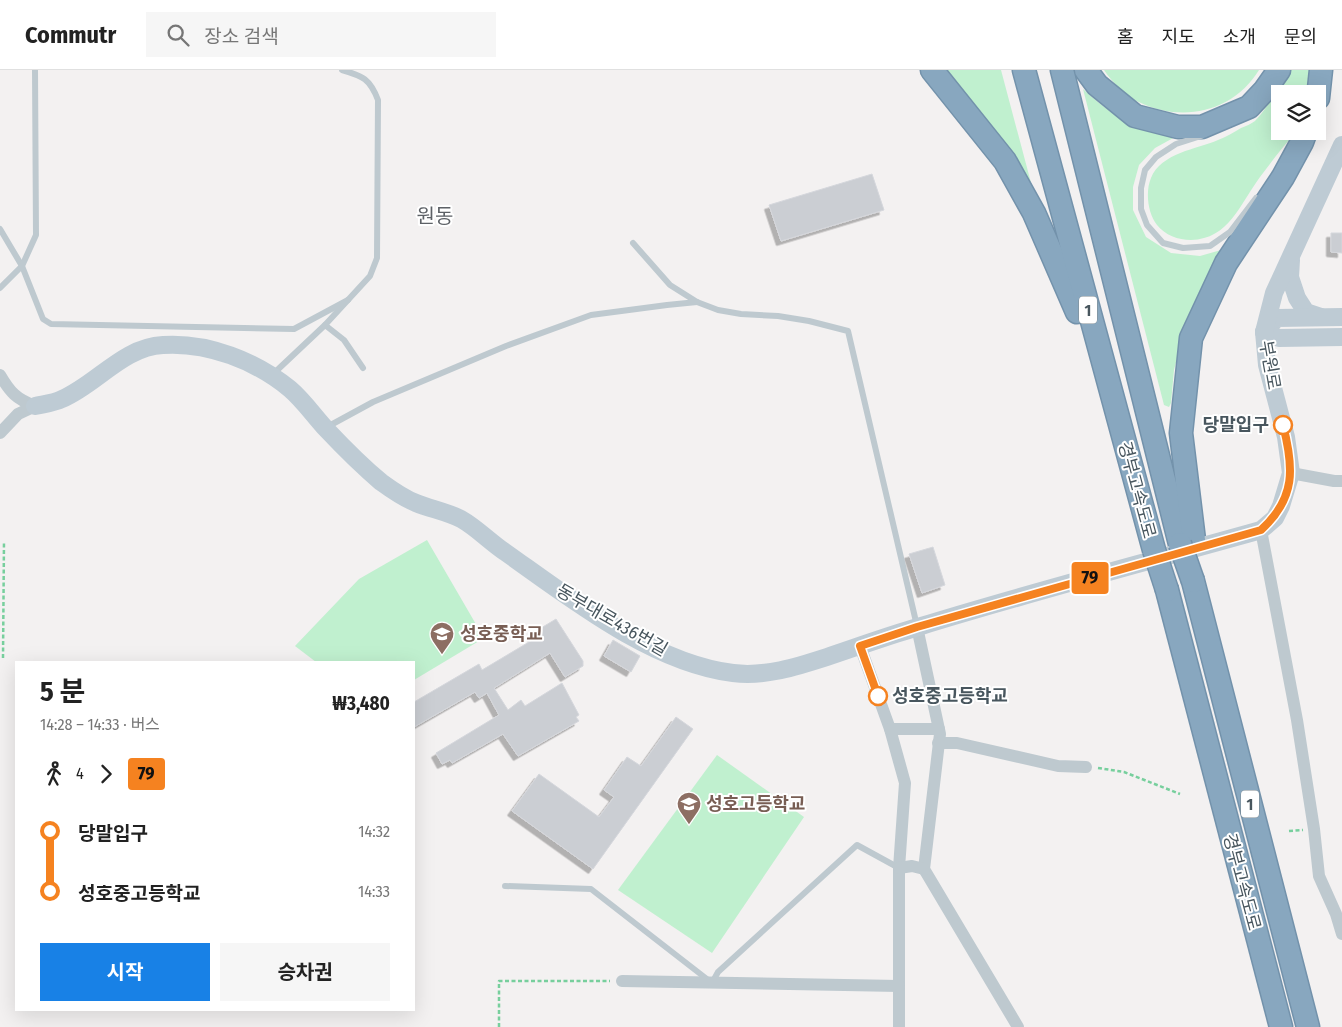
<!DOCTYPE html>
<html lang="ko">
<meta charset="utf-8">
<style>
:root{--surface:#fff;--page:#f6f6f6;--text:#222;--muted:#767676;--line:#e0e0e0;--accent:#1881e6}
body{margin:0;font-family:"Fira Sans Condensed","Noto Sans KR",sans-serif;background:var(--page);color:var(--text);height:100vh;display:flex;flex-direction:column;font-size:19px;white-space:nowrap}
*{box-sizing:border-box;margin:0}
p{font-size:16px;color:var(--muted)}
.icon{flex:none;width:28px;height:28px;fill:none;stroke:currentColor;stroke-width:2;stroke-linecap:round;stroke-linejoin:round}
.map{position:relative;flex:1;overflow:hidden}
.sheet{position:absolute;left:15px;top:591px;width:400px;height:350px;display:flex;flex-direction:column;background:var(--surface);border-radius:0px;box-shadow:0 5px 20px #0002}
.sheet>*{flex:none}
.badge{padding:0 10px;border-radius:4px;font-size:18px;line-height:32px}
.buttons{position:absolute;left:1271px;top:15px;display:grid;gap:10px}
.buttons a{display:grid;place-items:center;width:55px;height:55px;border-radius:0px;background:var(--surface);box-shadow:0 5px 20px #0002;font-size:25px}
.map>.badge{position:absolute;translate:-50% -50%;box-shadow:0 0 0 2px #fff}
.legs{display:flex;align-items:center;gap:8px;height:55px;padding:0 25px;font-size:16px}
.legs p{margin-inline-start:auto}
.summary{display:flex;align-items:center;justify-content:space-between;height:85px;padding:0 25px}
h1{font-size:28px;font-weight:700;line-height:38px}
.action{display:flex;gap:10px;margin-top:auto;padding:10px 25px}
.action a{flex:1;height:58px;border-radius:0px;background:var(--accent);color:#fff;font-size:20px;font-weight:700;line-height:58px;text-align:center}
.action a+a{background:var(--page);color:var(--text)}
ul{padding:0 25px;list-style:none}
li{display:flex;align-items:center;gap:18px;height:60px;font-size:19px}
li i{display:grid;place-items:center;width:8px;height:100%;margin:0 6px;background:currentColor}
li i::after{content:'';width:12px;height:12px;margin:-6px;border:4px solid;border-radius:50%;background:var(--surface)}
li p{margin-inline-start:auto}
li:first-child i{background:linear-gradient(#0000 50%,currentColor 0)}
li:last-child i{background:linear-gradient(currentColor 50%,#0000 0)}
header{display:flex;align-items:center;gap:30px;box-sizing:border-box;height:70px;padding:0 25px;background:var(--surface);border-bottom:1px solid var(--line)}
header strong{font-size:24px}
nav{display:flex;gap:28px;margin-inline-start:auto;font-size:18px}
.search{width:350px;height:45px;background:var(--page);display:flex;align-items:center;gap:12px;box-sizing:border-box;padding:0 18px;border-radius:0px;color:var(--muted);font-size:19px}
.map>svg:first-child{display:block}
.green{fill:#c0f0cf}
.building{fill:#cbced3;stroke:#d5d7dc;filter:url(#shadow)}
.lines{fill:none;stroke-linecap:round;stroke-linejoin:round}
.highway-casing{stroke:#7392ab;stroke-width:25}
.path{stroke:#77cf9d;stroke-width:2.5;stroke-dasharray:4 2.5;stroke-linecap:butt}
.lane{stroke:#bec9cf;stroke-width:6}
.street{stroke:#bec9cf;stroke-width:12}
.secondary{stroke:#becbd4;stroke-width:18}
.highway{stroke:#88a7bf;stroke-width:22}
.highway-bridge-casing{stroke:#7392ab;stroke-width:25;stroke-linecap:butt}
.highway-bridge{stroke:#88a7bf;stroke-width:22}
.line-1-casing{stroke:#fff;stroke-width:11}
.line-1{stroke:#f58220;stroke-width:8}
.stop-1-dot{fill:#fff;stroke:#f58220;stroke-width:2.5}
.labels{text-anchor:middle;dominant-baseline:central;stroke-width:4;stroke-linejoin:round;paint-order:stroke}
.shield{fill:#fff;stroke:#7f898e;stroke-width:1}
.shield-label{font-size:16px;font-weight:bold;fill:#48565e}
.street-label{font-size:18px;fill:#48565e;stroke:#fff}
.stop-label{font-size:18px;font-weight:bold;fill:#48565e;stroke:#fff;text-anchor:end}
.education-label{font-size:18px;font-weight:bold;fill:#785e54;stroke:#fff;text-anchor:start}
.quarter-label{font-size:20px;fill:#5d6166;stroke:#fff}
</style>
<header>
<strong>Commutr</strong>
<div class="search"><svg class="icon" aria-label="search" viewBox="0 0 24 24"><circle cx="10" cy="10" r="6"/><path d="M15 15l6 6"/></svg>장소 검색</div>
<nav><a>홈</a><a>지도</a><a>소개</a><a>문의</a></nav>
</header>
<div class="map">
<svg width="1342" height="957" viewBox="0 0 1342 957">
<defs>
<filter id="shadow"><feDropShadow dx="-4.5" dy="4.5" stdDeviation="0" flood-color="#0004"/></filter>
</defs>
<rect width="100%" height="100%" fill="#f3f1f1"/>
<g class="green">
<path d="M942,0H1001L1034,124L1004,72L962,19Z"/>
<path d="M1104,0H1259C1234,41 1184,53 1141,33C1126,27 1113,13 1104,0Z"/>
<path d="M1288,0H1313L1307,24H1280V61H1296L1295,63C1283,77 1271,92 1260,107C1240,134 1229,169 1191,170C1178,170 1165,165 1157,155C1148,144 1145,122 1151,108C1161,83 1197,79 1218,70C1226,67 1234,62 1241,58C1246,56 1251,54 1255,51C1267,39 1279,15 1288,0Z"/>
<path d="M1083,19C1101,36 1121,51 1144,60C1154,63 1165,65 1175,67L1155,78L1139,95L1133,117V140L1146,167L1171,183L1200,186L1221,180L1187,249L1174,300L1171,333L1169,337L1164,335Z"/>
<path d="M427,470L484,568L414,610V592H316L295,576L359,509Z"/>
<path d="M717,685L804,747L712,883L618,820Z"/>
</g>
<g class="building">
<path d="M872,104L884,140L781,171L769,135Z"/>
<path d="M1331,163H1342V183L1331,182Z"/>
<path d="M933,477L945,515L922,523L909,484Z"/>
<path d="M556,549L583,591V596L565,607L550,583L494,618L508,640L521,630L525,636L562,613L579,645L576,647L579,651L518,686L503,664L452,693L450,690L442,694L436,683L499,645L487,623L479,628L475,622L414,657V632L479,594L482,600L534,569L531,564Z"/>
<path d="M613,570L640,586L631,602L604,586Z"/>
<path d="M676,647L693,659L593,799L512,741L539,704L599,747L614,727L604,720L627,687L641,696Z"/>
</g>
<g class="lines">
<defs>
<g id="highway">
<path d="M932,0L1005,91L1034,143L1077,242"/>
<path d="M1024,0L1154,480"/>
<path d="M1062,0L1180,474"/>
<path d="M1086,0L1097,15L1135,46L1178,57H1202L1249,37L1265,20L1279,0"/>
<path d="M1318,28L1321,0"/>
<path d="M1194,470L1181,363L1191,268L1226,193L1283,107L1302,72L1306,61"/>
<path d="M1193,511L1308,957"/>
<path d="M1167,520L1281,957"/>
</g>
</defs>
<use href="#highway" class="highway-casing"/>
<g class="path">
<path d="M3,588L4,471"/>
<path d="M1098,698L1124,702L1180,724"/>
<path d="M1289,761L1303,760"/>
<path d="M499,957V911H610"/>
</g>
<g class="lane">
<path d="M1201,66L1176,74L1156,87L1145,100L1141,118V139L1147,155L1163,173L1183,178L1210,176L1230,162L1256,128"/>
<path d="M0,159L22,196L43,249L51,254L294,259L348,230"/>
<path d="M633,173L670,215L697,232L718,240L741,244L778,246L809,251L848,261L917,556"/>
<path d="M0,218L22,196L36,165L35,0"/>
<path d="M325,255L344,270L363,298"/>
<path d="M272,305L325,255L370,206L377,188L378,30C370,9 363,6 342,0"/>
<path d="M327,357L373,332L506,276L591,245L667,235L697,232"/>
<path d="M505,816L591,819L712,913L718,902L857,775L899,798"/>
</g>
<g class="street">
<path d="M0,305C10,322 16,329 35,336L18,344L0,363"/>
<path d="M1291,403L1334,411H1342"/>
<path d="M1261,460L1297,650L1314,759L1319,806L1336,844L1342,864"/>
<path d="M917,557L940,664L924,799L1018,957"/>
<path d="M860,576L890,659L905,713L899,798V957"/>
<path d="M890,659H939"/>
<path d="M938,673H957L1058,696L1086,697"/>
<path d="M899,798L912,796L924,799"/>
<path d="M622,911L899,916"/>
</g>
<g class="secondary">
<path d="M1291,190L1290,207L1297,228L1306,242L1321,247"/>
<path d="M1264,262L1277,248L1342,247"/>
<path d="M1264,262L1279,268L1342,267"/>
<path d="M35,336C44,334 54,333 62,329C97,314 123,277 163,275C208,272 256,291 290,319C304,331 314,346 327,360C344,378 362,396 381,412C392,420 403,428 416,433C431,439 447,442 461,449C477,458 490,472 505,482C570,528 652,593 733,603C765,607 796,597 827,587C857,577 887,566 918,557C1031,522 1147,492 1261,460L1275,448L1281,436L1291,403L1286,367L1267,295L1264,262L1274,223L1342,75"/>
</g>
<use href="#highway" class="highway"/>
<defs>
<g id="highway-bridge">
<path d="M1180,474L1193,511"/>
<path d="M1154,480L1167,520"/>
</g>
</defs>
<use href="#highway-bridge" class="highway-bridge-casing"/>
<use href="#highway-bridge" class="highway-bridge"/>
</g>
<g class="lines">
<defs>
<path id="line-1" d="M878,626L860,576L917,557L1261,460C1296,428 1294,398 1283,355"/>
</defs>
<use href="#line-1" class="line-1-casing"/>
<use href="#line-1" class="line-1"/>
</g>
<defs>
<symbol id="school-pin" viewBox="-11 -11 22 30"><path d="M0 17L-7.5 6A9.5 9.5 0 1 1 7.5 6Z" fill="#8d6e63" stroke="#fff"/><path d="M0-5L7-2L0 1L-7-2ZM-4 1L0 2.5L4 1V4Q0 6-4 4Z" fill="#fff"/></symbol>
</defs>
<g fill-rule="evenodd">
<use href="#school-pin" x="428" y="550" width="28" height="38"/>
<use href="#school-pin" x="675" y="720" width="28" height="38"/>
</g>
<g class="stop-1-dot">
<circle cx="1283" cy="355" r="9"/>
<circle cx="878" cy="626" r="9"/>
</g>
<g class="labels">
<g class="shield">
<rect x="1079" y="226.5" width="18" height="27" rx="4"/>
<rect x="1241" y="720.5" width="18" height="27" rx="4"/>
</g>
<g class="shield-label">
<text x="1088" y="240">1</text>
<text x="1250" y="734">1</text>
</g>
<g class="street-label">
<text transform="translate(1270 295) rotate(80)">부원로</text>
<text transform="translate(1137 420) rotate(75)">경부고속도로</text>
<text transform="translate(612 550) rotate(30)">동부대로436번길</text>
<text transform="translate(1242 812) rotate(75)">경부고속도로</text>
</g>
<g class="stop-label">
<text x="1269" y="355">당말입구</text>
<text x="892" y="626" text-anchor="start">성호중고등학교</text>
</g>
<g class="education-label">
<text x="460" y="564">성호중학교</text>
<text x="706" y="734">성호고등학교</text>
</g>
<g class="quarter-label">
<text x="435" y="146">원동</text>
</g>
</g>
</svg>
<div class="buttons">
<a><svg class="icon" aria-label="layers" viewBox="0 0 24 24"><path d="M12 4l9 5-9 5-9-5zM3 14l9 5 9-5"/></svg></a>
</div>
<b class="badge" style="left:1090px;top:508px;background:#f58220;color:#111">79</b>
<section class="sheet">
<div class="summary"><div><h1>5 분</h1><p>14:28 – 14:33 · 버스</p></div><b>₩3,480</b></div>
<div class="legs"><svg class="icon" aria-label="walk" viewBox="0 0 24 24"><circle cx="13" cy="4" r="2"/><path d="M13 8l-2 6 4 7M11 14l-3 7M7 12l3-4h3l4 4"/></svg>4<svg class="icon" aria-label="forward" viewBox="0 0 24 24"><path d="M9 5l7 7-7 7"/></svg><b class="badge" style="background:#f58220;color:#111">79</b></div>
<ul>
<li><i style="color:#f58220"></i><b>당말입구</b><p>14:32</p></li>
<li><i style="color:#f58220"></i><b>성호중고등학교</b><p>14:33</p></li>
</ul>
<div class="action"><a>시작</a><a>승차권</a></div>
</section>
</div>
